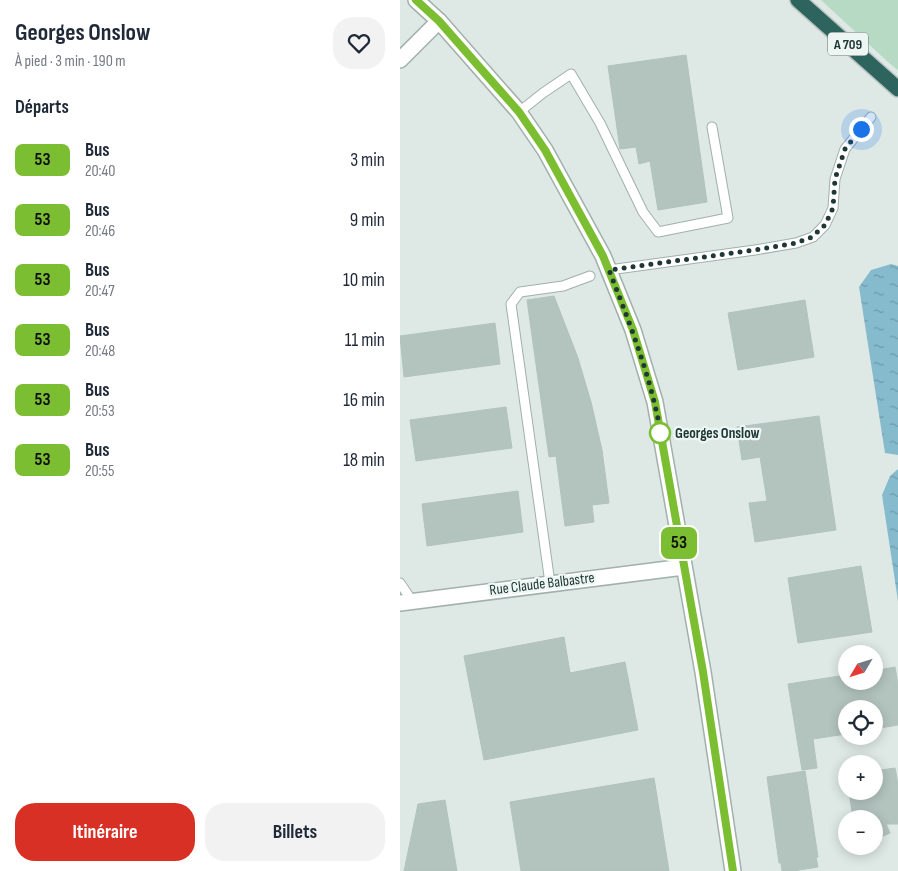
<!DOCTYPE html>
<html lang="fr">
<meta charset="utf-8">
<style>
:root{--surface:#fff;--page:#f2f2f3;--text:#1f2937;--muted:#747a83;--accent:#d93025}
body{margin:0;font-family:"Sofia Sans Condensed",sans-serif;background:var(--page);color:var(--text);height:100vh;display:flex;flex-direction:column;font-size:19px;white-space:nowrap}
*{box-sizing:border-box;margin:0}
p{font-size:16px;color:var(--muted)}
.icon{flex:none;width:28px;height:28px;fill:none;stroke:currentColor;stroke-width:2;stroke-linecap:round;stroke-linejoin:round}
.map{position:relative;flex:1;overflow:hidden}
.side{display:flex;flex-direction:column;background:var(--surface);width:400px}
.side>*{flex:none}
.badge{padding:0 10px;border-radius:8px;font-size:18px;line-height:32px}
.needle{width:32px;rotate:232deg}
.tools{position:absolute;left:438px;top:645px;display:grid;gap:10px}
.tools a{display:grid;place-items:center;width:45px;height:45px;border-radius:50%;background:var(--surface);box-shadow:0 2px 12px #0003;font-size:25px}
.you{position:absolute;width:25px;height:25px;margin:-12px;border:4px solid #fff;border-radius:50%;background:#1a73e8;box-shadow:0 0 0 8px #1a73e833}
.map>.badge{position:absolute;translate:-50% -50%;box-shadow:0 0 0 2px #fff}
h2{padding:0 15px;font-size:19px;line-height:45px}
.round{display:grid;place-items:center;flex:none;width:52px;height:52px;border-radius:20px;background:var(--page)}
.overview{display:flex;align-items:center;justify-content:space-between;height:85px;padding:0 15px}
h1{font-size:24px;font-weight:700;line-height:38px}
.cta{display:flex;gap:10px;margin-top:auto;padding:10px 15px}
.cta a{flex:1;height:58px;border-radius:20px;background:var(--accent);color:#fff;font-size:20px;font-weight:700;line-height:58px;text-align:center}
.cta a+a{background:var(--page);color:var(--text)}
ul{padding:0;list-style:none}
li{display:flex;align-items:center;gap:15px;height:60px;padding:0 15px}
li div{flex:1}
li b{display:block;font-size:19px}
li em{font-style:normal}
li .badge{min-width:55px;font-weight:700;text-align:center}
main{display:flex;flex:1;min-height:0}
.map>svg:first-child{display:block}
.grass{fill:#b7dac4}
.water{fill:url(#water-ripples)}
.building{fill:#b3c4bf;stroke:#b1c3bd}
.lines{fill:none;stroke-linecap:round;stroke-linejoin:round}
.lane-casing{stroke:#a1b0ad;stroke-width:11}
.street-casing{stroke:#a1b0ad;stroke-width:18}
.highway-casing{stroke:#bcc3c2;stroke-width:18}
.lane{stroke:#fff;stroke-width:9}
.street{stroke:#fff;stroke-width:15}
.highway{stroke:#2d645e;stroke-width:15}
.line-casing{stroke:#fff;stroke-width:11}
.line{stroke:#7bbe31;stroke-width:8}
.walk{stroke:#203835;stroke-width:5;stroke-dasharray:0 9}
.stop-dot{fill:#fff;stroke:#7bbe31;stroke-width:2.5}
.labels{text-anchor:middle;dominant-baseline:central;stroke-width:4.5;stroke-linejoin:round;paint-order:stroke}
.shield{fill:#eef6f3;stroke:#5e716e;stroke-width:1}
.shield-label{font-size:14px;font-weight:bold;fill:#203835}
.stop-label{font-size:15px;font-weight:bold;fill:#203835;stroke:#eef6f3;text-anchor:start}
.street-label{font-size:15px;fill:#203835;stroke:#eef6f3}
</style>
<main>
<section class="side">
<div class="overview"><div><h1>Georges Onslow</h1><p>À pied · 3 min · 190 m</p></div><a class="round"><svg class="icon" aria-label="heart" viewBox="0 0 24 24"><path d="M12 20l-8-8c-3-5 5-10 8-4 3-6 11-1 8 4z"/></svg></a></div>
<h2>Départs</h2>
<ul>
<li><span class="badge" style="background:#7bbe31;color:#111">53</span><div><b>Bus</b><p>20:40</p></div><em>3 min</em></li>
<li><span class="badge" style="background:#7bbe31;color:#111">53</span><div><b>Bus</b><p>20:46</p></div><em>9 min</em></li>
<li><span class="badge" style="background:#7bbe31;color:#111">53</span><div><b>Bus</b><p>20:47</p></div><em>10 min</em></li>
<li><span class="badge" style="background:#7bbe31;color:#111">53</span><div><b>Bus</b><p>20:48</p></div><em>11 min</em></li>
<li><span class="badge" style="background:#7bbe31;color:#111">53</span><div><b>Bus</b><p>20:53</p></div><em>16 min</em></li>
<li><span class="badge" style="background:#7bbe31;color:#111">53</span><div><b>Bus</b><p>20:55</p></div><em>18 min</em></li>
</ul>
<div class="cta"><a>Itinéraire</a><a>Billets</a></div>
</section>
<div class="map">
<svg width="498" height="871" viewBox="0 0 498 871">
<defs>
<pattern id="water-ripples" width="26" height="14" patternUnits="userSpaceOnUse" patternTransform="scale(1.25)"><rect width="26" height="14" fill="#86bbce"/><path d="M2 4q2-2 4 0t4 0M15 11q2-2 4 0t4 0" fill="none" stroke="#6d99a8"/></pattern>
</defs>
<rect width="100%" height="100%" fill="#dee9e5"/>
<path class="grass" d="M421,0H498V70L488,62Z"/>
<g class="water">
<path d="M491,264L498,266V455L485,453L459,287L471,270Z"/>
<path d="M498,469V601L482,495L490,476Z"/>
</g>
<g class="building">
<path d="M286,55L307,202L258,210L250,161L239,164L236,147L220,149L208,66Z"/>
<path d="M154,296L178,358L191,402L202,450L209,503L192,505L194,522L165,526L156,456L149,457L127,300Z"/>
<path d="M405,300L414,357L338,370L328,313Z"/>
<path d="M95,323L100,364L4,377L0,336Z"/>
<path d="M106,407L112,448L16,461L10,420Z"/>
<path d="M419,416L436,530L355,542L349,503L367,501L360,457L342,460L337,427Z"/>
<path d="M118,491L123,532L27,546L22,504Z"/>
<path d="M461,566L472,632L398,643L388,578Z"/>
<path d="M164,637L170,673L225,662L238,730L84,760L64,656Z"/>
<path d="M495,667L498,684V725L474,729V709H446V734L413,739L417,768L402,770L388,684L446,675V681H474V671Z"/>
<path d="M495,768L498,784V824H486L490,833L474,840V819H453L449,791H474V771Z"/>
<path d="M405,771L418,857H416L418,867L393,871H382L381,863H379L367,777Z"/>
<path d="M254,778L269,871H121L110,802Z"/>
<path d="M45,800L57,871H4L18,804Z"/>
</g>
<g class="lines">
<defs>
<g id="lane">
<path d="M119,112L143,93L171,74L200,123L243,212L258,232L328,218L312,127"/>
<path d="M209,270L355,250L396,243L413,237L425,225L433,208L435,179L445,149L471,117"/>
<path d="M0,583L12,601"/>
<path d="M150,583L111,304L120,292L163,286L190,276"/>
</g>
<g id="street">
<path d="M16,0L39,21L119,112L145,150L203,256L233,330L255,402L303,672L333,871"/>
<path d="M0,60L39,21"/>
<path d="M0,603L284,567"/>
</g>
<path id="highway" d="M398,0L498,89"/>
</defs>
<use href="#lane" class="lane-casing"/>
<use href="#street" class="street-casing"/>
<use href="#highway" class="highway-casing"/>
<use href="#lane" class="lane"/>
<use href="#street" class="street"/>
<use href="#highway" class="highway"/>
</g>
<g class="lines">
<defs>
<path id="line" d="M16,0L39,21L96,86L119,112L145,150L203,256L233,330L255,402L303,672L333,871"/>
</defs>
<use href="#line" class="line-casing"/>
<use href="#line" class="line"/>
<path class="walk" d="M260,433L261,434C251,377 230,324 209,270L355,250L396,243L412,237L425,225L433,208L435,179L445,149L461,129"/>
</g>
<circle class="stop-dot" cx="260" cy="433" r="10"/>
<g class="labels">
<rect class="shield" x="428" y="32.5" width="40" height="23" rx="4"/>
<g class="shield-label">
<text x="448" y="44">A 709</text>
</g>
<g class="stop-label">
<text x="275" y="433">Georges Onslow</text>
</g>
<g class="street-label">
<text transform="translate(142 584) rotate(-7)">Rue Claude Balbastre</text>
</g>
</g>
</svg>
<div class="tools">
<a><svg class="needle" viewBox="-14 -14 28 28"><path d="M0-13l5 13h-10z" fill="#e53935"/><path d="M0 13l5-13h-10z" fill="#747a83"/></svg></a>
<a><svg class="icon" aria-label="locate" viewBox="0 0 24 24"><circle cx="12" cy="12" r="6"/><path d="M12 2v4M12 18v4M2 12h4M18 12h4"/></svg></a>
<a>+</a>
<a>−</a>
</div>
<div class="you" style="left:461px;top:129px"></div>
<b class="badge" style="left:279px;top:543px;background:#7bbe31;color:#111">53</b>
</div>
</main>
